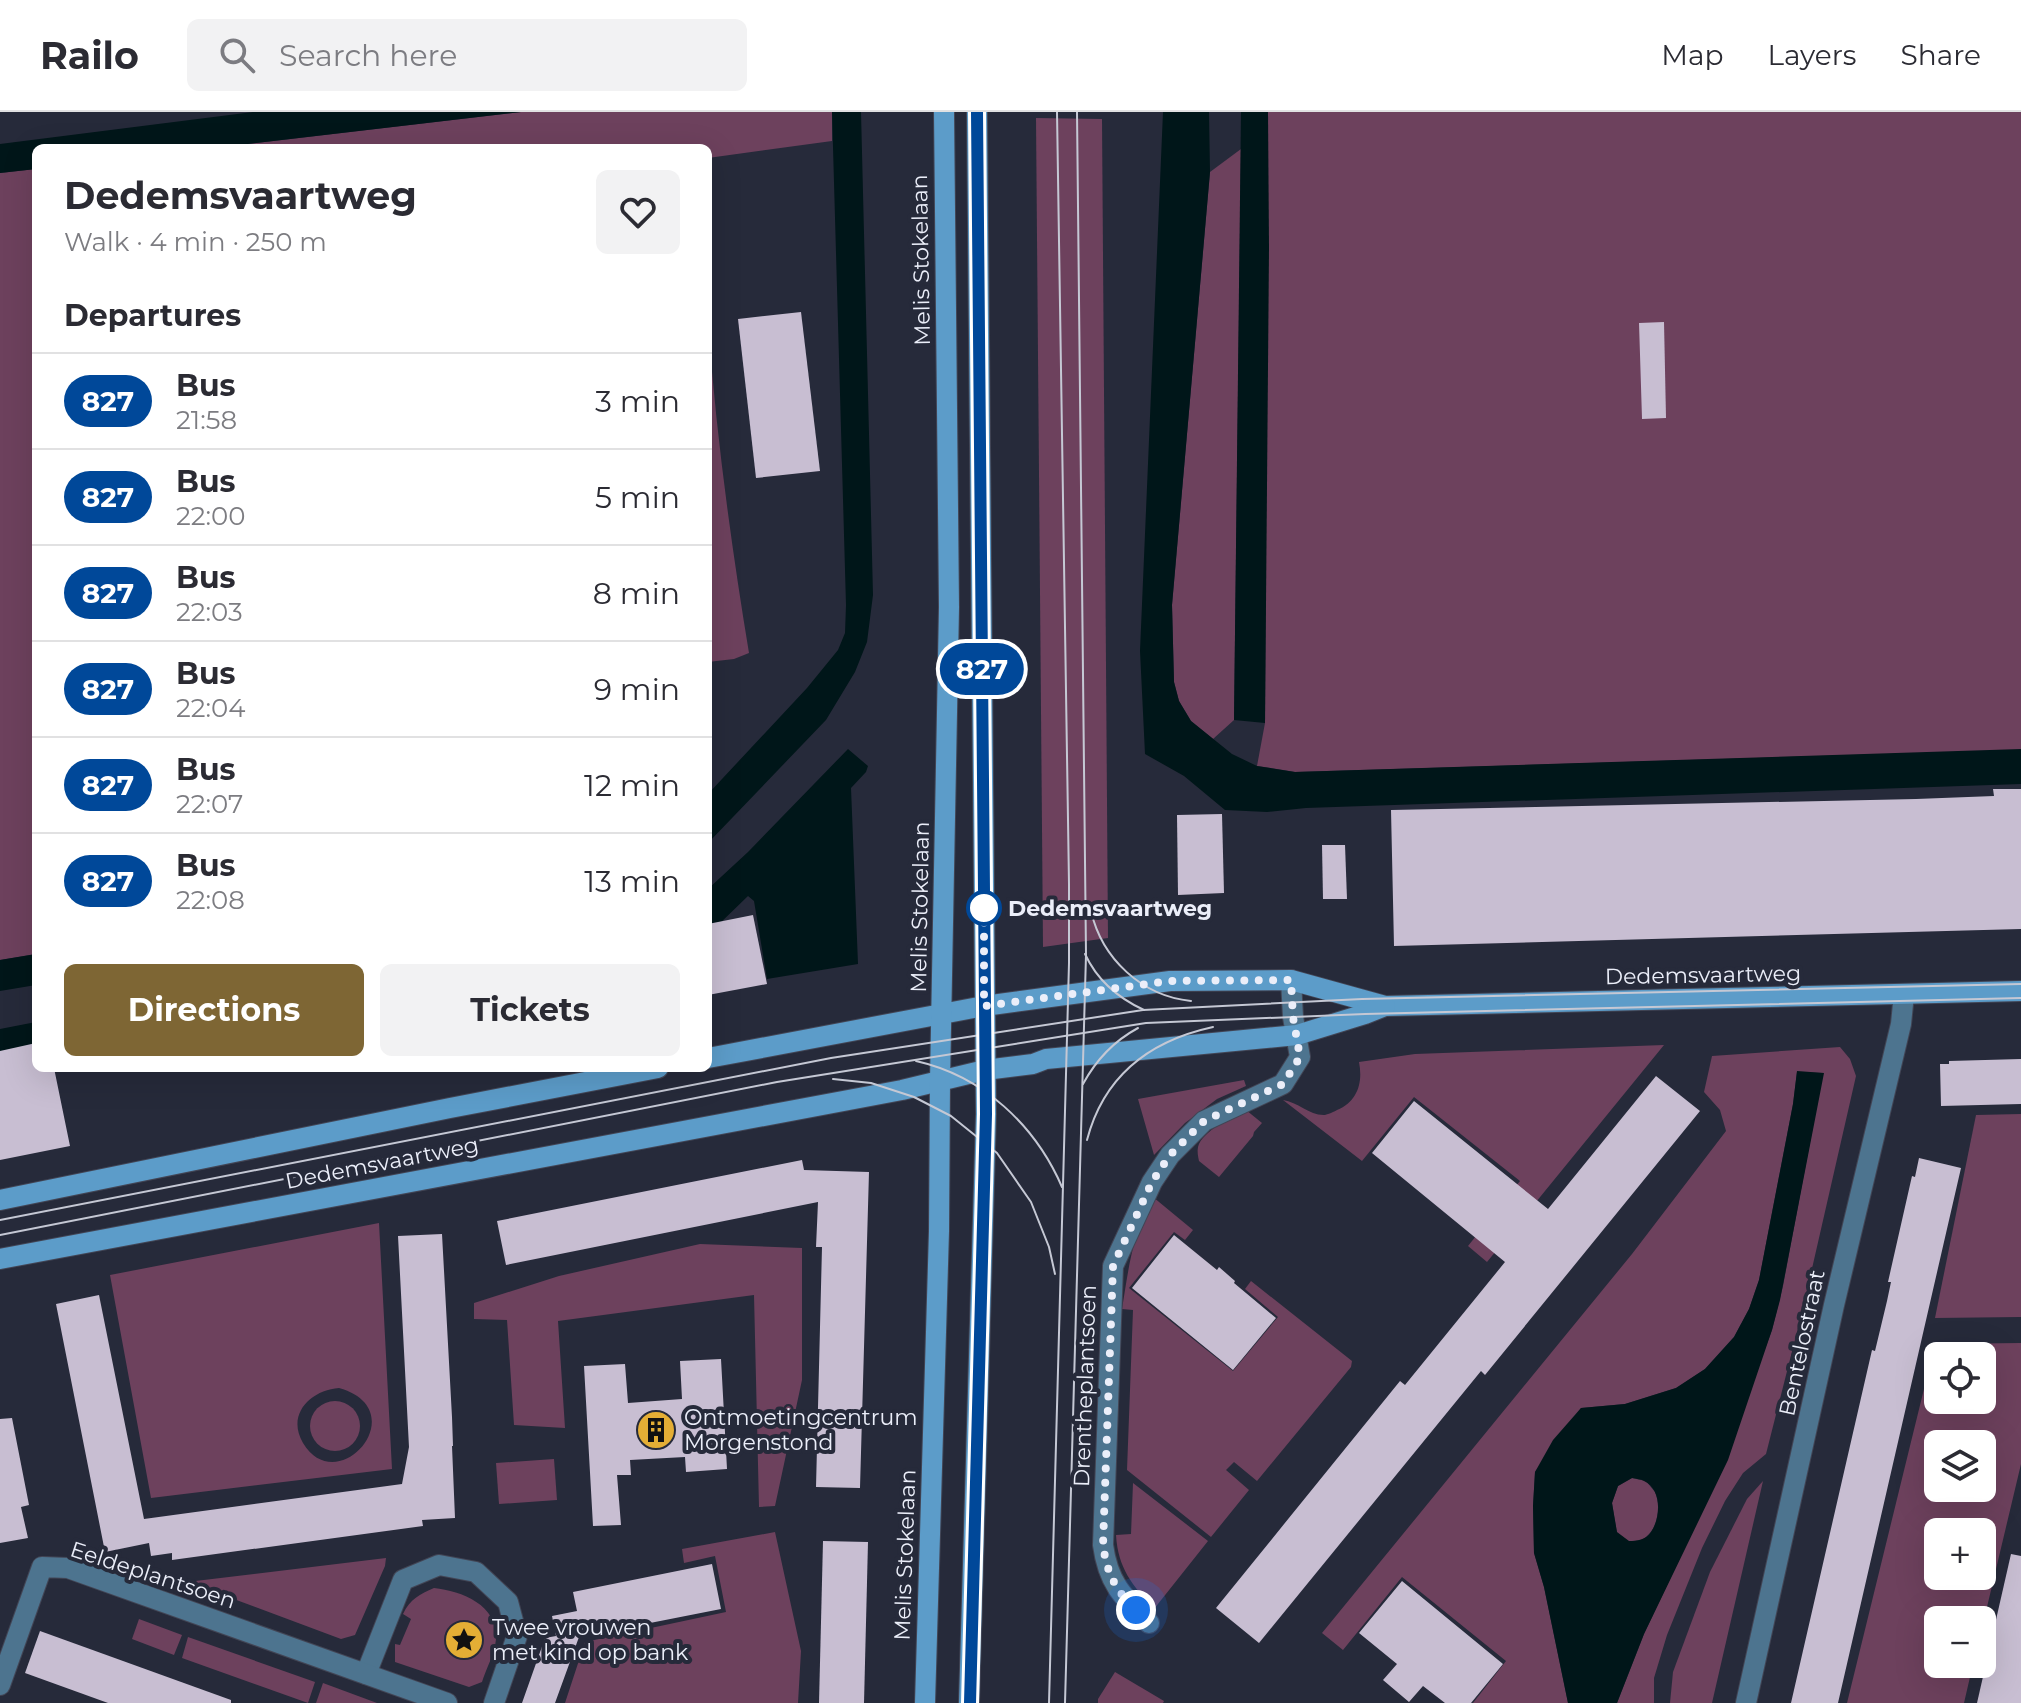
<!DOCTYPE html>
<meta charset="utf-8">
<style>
:root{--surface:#fff;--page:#f2f2f3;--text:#2b2b33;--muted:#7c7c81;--line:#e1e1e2;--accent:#7e6634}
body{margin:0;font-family:Montserrat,sans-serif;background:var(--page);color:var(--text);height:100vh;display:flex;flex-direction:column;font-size:30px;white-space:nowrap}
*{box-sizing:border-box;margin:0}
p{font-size:26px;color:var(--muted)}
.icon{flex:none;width:44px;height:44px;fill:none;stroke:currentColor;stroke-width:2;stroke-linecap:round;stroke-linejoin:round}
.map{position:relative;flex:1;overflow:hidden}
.side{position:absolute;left:32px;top:32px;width:680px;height:928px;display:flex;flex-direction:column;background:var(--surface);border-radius:12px;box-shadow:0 8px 32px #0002}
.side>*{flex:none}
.badge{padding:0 16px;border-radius:26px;font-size:28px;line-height:52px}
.buttons{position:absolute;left:1924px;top:1230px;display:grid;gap:16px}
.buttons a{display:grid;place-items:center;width:72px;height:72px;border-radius:12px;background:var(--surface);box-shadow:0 8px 32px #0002;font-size:40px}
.you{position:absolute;width:40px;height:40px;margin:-20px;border:6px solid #fff;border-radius:50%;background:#1a73e8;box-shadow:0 0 0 12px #1a73e833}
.map>.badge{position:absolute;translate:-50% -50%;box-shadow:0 0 0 4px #fff}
h2{padding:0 32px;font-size:30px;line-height:72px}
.round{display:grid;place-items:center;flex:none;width:84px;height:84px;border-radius:12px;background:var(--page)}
.headline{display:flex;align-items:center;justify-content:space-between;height:136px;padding:0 32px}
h1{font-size:38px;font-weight:700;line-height:60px}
.cta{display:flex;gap:16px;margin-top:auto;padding:16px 32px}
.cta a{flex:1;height:92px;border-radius:12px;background:var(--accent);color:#fff;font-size:32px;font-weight:700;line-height:92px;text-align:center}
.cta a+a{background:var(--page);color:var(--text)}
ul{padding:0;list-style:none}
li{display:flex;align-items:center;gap:24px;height:96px;padding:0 32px;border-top:2px solid var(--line)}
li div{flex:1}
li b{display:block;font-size:30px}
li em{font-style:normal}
li .badge{min-width:88px;font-weight:700;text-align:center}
header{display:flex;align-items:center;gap:48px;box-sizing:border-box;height:112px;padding:0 40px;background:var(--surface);border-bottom:2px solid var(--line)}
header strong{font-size:38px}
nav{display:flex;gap:44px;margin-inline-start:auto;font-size:28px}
.search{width:560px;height:72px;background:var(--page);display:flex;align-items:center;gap:20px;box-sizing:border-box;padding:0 28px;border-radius:12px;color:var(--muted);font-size:30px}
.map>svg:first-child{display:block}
.green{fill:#6d415d;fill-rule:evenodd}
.water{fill:#001619;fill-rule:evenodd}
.building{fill:#c8bed2}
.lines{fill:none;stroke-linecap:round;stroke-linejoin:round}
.street-casing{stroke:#424555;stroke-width:22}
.secondary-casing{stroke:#424555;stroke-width:22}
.street{stroke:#4d748f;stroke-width:20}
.secondary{stroke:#5c9cc9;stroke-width:20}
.tram{stroke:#c5c8d4;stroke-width:2}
.line-casing{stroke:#fff;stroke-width:18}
.line{stroke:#004899;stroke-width:12}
.walk{stroke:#ebeef9;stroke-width:8;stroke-dasharray:0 14.4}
.stop-dot{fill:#fff;stroke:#004899;stroke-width:4}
.labels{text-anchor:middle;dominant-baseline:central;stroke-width:8;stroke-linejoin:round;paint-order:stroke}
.street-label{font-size:22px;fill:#ebeef9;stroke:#262a3a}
.stop-label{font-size:22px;font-weight:bold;fill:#ebeef9;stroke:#262a3a;text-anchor:start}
.poi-label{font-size:22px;fill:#ebeef9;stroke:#262a3a;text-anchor:start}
</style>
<header>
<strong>Railo</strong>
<div class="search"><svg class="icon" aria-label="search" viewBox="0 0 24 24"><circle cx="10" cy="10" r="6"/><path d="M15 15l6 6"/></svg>Search here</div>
<nav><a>Map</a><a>Layers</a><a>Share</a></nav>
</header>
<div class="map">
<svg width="2021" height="1591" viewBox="0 0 2021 1591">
<rect width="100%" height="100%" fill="#262a3a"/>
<g class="green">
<path d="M521,0H832V29L708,46V36H214Z"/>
<path d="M1268,0H2021V638L1295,660L1257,654L1265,611Z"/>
<path d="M1036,6L1102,7L1108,826L1043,835Z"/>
<path d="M1241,37L1234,608L1213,627L1191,609L1179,589L1174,570L1172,493L1210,60Z"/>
<path d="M36,57V842L0,848V61Z"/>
<path d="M708,211C716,321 731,432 749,541L734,547L708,550Z"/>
<path d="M1664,933L1487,1150L1468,1134L1520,1069L1414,985L1362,1049L1283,988C1298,990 1310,1004 1325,1003C1326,1003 1336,999 1337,998C1358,989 1363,970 1359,950L1415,942Z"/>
<path d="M1840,935L1850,947L1856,964L1803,1196L1766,1342L1743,1361L1725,1389L1702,1436L1667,1523L1654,1566V1591H1617L1644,1522L1679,1448L1756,1261L1772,1218L1783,1174L1823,961L1797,960L1793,992L1759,1168L1749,1197L1734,1225L1705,1257L1676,1276L1625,1292L1581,1296L1535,1360L1533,1394L1534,1441L1544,1475L1568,1591H1473L1506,1549L1402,1465L1343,1538L1322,1521L1632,1142L1726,1019L1720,998L1704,980L1712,944Z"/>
<path d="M1244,968L1246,974L1217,987L1185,1011L1154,1043L1138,987Z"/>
<path d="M1246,998L1262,1011L1254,1020L1253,1024L1219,1065L1199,1049C1198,1044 1197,1040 1198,1035C1202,1019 1233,1005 1246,998Z"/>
<path d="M2021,1002V1205L1935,1206L1976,1003Z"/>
<path d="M1153,1085L1193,1118L1185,1128L1174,1120L1129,1176L1233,1259L1278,1205L1245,1177L1251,1169L1352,1249L1351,1255L1257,1369L1234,1350L1226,1358L1249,1378L1211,1425L1127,1358L1133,1198L1122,1197C1129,1154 1132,1124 1153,1085Z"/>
<path d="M379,1111L392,1357L151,1386L110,1163ZM339,1276C416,1298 338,1389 303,1331C286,1302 311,1278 339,1276Z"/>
<path d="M700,1132L802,1136V1268L775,1394L759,1395L754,1183L558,1209L565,1316L514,1313L507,1208L474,1207V1191L559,1164Z"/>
<path d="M2021,1231V1352L1982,1516V1508H1938V1552H1973L1964,1591H1847L1935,1232ZM1938,1244H1982V1288H1938ZM1938,1332H1982V1376H1938ZM1938,1420H1982V1464H1938Z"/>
<circle cx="335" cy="1314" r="25"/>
<path d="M554,1347L557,1388L499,1392L496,1351Z"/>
<path d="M1632,1366L1646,1369C1649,1373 1652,1376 1655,1380C1661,1392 1658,1415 1647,1424C1642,1429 1636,1429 1628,1429L1617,1421L1612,1391L1618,1374Z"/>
<path d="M1763,1369L1712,1591H1670L1673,1560L1710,1460L1747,1387Z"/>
<path d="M1133,1371L1208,1429L1154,1497C1132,1473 1118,1456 1116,1423L1131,1422Z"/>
<path d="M775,1420L801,1539L798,1591H565L585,1530L726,1500L715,1444L684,1451L682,1437Z"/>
<path d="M386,1446L385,1454L355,1523L341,1527L231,1486L188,1473L187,1470Z"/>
<path d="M434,1476C462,1479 498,1493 496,1527C495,1541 486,1557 482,1570L469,1575L395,1550V1532L400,1533L411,1507L403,1502C410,1487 420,1482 434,1476Z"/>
<path d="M139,1507L182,1523L174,1543L132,1527Z"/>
<path d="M188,1525L315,1570L308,1591L182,1546Z"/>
<path d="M1115,1560L1164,1589L1163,1591H1098V1587Z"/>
<path d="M323,1571L377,1591H316Z"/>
</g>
<g class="water">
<path d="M253,0H521L214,36H36V57L0,61V32Z"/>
<path d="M832,0H861L873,483L867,530L855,560L826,608L708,731V682L807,576L838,538L845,521L846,493Z"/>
<path d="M1163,0H1209L1210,60L1172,493L1174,570L1179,589L1191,609L1232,642L1257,654L1295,660L2021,637V672L1306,696L1267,700L1225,698L1184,664L1145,642L1140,539Z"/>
<path d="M1241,0H1268L1269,136L1265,611L1234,608Z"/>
<path d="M848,637L868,654L866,660L851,676L858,852L767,867L754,789L748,784L716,815L708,818V777L748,740Z"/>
<path d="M36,842V873L0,879V848Z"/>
<path d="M36,910V939L0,946V917Z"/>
<path d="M1797,959L1824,961L1780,1188L1772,1218L1728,1348L1644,1522L1617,1591H1568L1544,1475L1534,1441L1533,1394L1535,1360L1553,1328L1581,1296L1625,1292L1676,1276L1705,1257L1734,1225L1749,1197L1759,1168L1793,992ZM1632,1366C1636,1367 1641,1367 1644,1369C1662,1377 1661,1406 1651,1420C1646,1428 1637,1429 1629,1429L1617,1420L1612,1391L1618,1374Z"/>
</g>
<g class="building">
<path d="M801,200L820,359L756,366L738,207Z"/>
<path d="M1664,210L1666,306L1642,307L1639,211Z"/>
<path d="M1993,677H2021V817L1394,834L1391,698L1916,687L1994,684Z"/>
<path d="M1222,702L1224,781L1178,783L1177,703Z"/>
<path d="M1322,733H1345L1347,787H1323Z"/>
<path d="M753,803L767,872L708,883V812Z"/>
<path d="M36,931V956H54L70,1034L0,1048V939Z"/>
<path d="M2021,947V992L1941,994L1940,952H1949V949Z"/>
<path d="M1656,964L1700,999L1485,1263L1481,1259L1259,1531L1216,1496L1400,1269L1405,1273L1505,1150L1372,1041L1414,989L1548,1097Z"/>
<path d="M1919,1046L1961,1056L1838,1591H1791L1872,1238L1875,1239L1887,1189L1891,1170H1888L1912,1064L1915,1065Z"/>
<path d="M802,1048L804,1058L869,1060L860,1376L816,1375L822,1135H816L818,1090L506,1153L497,1109Z"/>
<path d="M442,1122L452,1305L453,1334H452L455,1406L422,1408L423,1414L172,1448V1441L151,1444L149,1431L105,1440L56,1192L99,1183L144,1407L402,1372L409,1335L398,1124Z"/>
<path d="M1174,1123L1217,1158L1219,1155L1235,1169L1234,1171L1276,1206L1233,1258L1132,1176Z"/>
<path d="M721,1247L727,1357L686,1360L685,1345L630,1348L631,1363H617L621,1413L593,1414L584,1254L625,1252L628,1291L682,1287L680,1249Z"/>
<path d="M12,1306L29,1393L21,1395L28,1426L0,1431V1307Z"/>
<path d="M823,1429L868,1430L864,1591H819Z"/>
<path d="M2011,1442L2021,1444V1591H1977Z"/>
<path d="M712,1452L721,1497L579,1525L555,1591H522L545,1526L556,1524L552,1504L577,1499L573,1480Z"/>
<path d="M1402,1469L1503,1552L1471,1591H1445L1423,1574L1409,1590L1383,1568L1397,1552L1359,1521Z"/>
<path d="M40,1519L231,1588V1591H108L25,1561Z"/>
</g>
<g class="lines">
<defs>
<g id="street">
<path d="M1149,1511C1123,1485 1108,1471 1103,1433L1113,1154L1152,1070L1170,1043L1204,1009L1283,972L1300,945L1293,905L1291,868"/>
<path d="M366,1562L403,1468L439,1453L476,1460L508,1490L517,1524L494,1591"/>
<path d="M0,1573L42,1455L68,1456L447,1591"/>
<path d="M1746,1591L1834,1193L1901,912L1904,882"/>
</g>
<g id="secondary">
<path d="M708,946L984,894L1170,869L1291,868L1385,894L2021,879"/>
<path d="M0,1088L450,996L658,956"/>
<path d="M0,1147L902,978L985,958L1033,952L1046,947L1297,923L1365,902L1385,894"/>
<path d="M925,1591L939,1119L940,969L949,495L944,0"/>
<path d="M969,1591L986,1002L977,0"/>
</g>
</defs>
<use href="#street" class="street-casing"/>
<use href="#secondary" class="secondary-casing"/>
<use href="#street" class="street"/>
<use href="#secondary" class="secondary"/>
<g class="tram">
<path d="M1091,799C1102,847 1142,884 1191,889"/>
<path d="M1085,842C1097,868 1118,886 1144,898"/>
<path d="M916,949C983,964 1035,1013 1062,1075"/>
<path d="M833,967L871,971L914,985L951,1004L997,1041L1031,1090L1049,1135L1055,1162"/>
<path d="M1083,972C1096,948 1114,929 1138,916"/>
<path d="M1087,1028C1104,963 1149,929 1213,915"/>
<path d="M0,1108L831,946L1143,898L1362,887L2021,872"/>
<path d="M0,1123L777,970L1146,911L1365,902L2021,886"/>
<path d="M1049,1591L1069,851V772L1057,0"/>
<path d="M1065,1591L1086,843L1077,0"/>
</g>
</g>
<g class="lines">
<defs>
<path id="line" d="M970,1591L986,1002L977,0"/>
</defs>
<use href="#line" class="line-casing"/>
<use href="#line" class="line"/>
<path class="walk" d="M984,796V894L1170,869L1291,868L1293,905L1300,945L1283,972L1204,1009L1170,1043L1152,1070L1113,1154L1103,1433C1107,1461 1115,1478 1136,1498"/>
</g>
<defs>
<symbol id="building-disc" viewBox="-11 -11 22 22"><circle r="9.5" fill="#e4ae35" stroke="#262a3a"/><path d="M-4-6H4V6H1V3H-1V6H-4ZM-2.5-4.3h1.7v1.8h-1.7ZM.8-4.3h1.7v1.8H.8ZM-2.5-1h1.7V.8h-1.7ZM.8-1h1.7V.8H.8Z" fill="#111"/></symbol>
<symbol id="sight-disc" viewBox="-11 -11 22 22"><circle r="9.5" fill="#e4ae35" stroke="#262a3a"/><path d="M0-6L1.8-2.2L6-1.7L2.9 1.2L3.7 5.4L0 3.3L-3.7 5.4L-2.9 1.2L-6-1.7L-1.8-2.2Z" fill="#111"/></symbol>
</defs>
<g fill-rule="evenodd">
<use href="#building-disc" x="634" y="1296" width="44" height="44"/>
<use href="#sight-disc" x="442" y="1506" width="44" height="44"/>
</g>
<circle class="stop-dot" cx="984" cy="796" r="16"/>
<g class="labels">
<g class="street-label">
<text transform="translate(921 148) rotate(-91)">Melis Stokelaan</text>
<text transform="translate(920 795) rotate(-89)">Melis Stokelaan</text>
<text transform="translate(1703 863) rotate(-1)">Dedemsvaartweg</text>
<text transform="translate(382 1051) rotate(-11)">Dedemsvaartweg</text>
<text transform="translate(1802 1231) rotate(-78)">Bentelostraat</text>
<text transform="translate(1085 1274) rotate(-88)">Drentheplantsoen</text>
<text transform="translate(905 1443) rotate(-88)">Melis Stokelaan</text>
<text transform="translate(153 1463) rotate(18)">Eeldeplantsoen</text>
</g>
<g class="stop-label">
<text x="1008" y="796">Dedemsvaartweg</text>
</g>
<g class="poi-label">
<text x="684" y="1305">Ontmoetingcentrum<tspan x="684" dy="25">Morgenstond</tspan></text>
<text x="492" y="1515">Twee vrouwen<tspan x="492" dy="25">met kind op bank</tspan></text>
</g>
</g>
</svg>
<div class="buttons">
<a><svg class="icon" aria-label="locate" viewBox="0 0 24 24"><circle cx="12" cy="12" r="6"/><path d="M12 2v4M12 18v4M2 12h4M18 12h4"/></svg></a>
<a><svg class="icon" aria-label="layers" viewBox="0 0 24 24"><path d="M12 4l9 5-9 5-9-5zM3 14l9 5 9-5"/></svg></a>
<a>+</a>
<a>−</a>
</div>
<div class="you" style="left:1136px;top:1498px"></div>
<b class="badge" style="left:982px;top:557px;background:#004899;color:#fff">827</b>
<section class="side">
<div class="headline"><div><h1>Dedemsvaartweg</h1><p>Walk · 4 min · 250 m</p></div><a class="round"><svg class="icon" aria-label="heart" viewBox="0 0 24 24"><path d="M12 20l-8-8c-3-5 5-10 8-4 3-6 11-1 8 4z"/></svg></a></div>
<h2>Departures</h2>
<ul>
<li><span class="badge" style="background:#004899;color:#fff">827</span><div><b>Bus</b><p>21:58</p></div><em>3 min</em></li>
<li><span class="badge" style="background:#004899;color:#fff">827</span><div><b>Bus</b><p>22:00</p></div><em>5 min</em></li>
<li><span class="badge" style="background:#004899;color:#fff">827</span><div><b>Bus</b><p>22:03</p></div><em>8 min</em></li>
<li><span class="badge" style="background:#004899;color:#fff">827</span><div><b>Bus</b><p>22:04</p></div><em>9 min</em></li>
<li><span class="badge" style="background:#004899;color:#fff">827</span><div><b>Bus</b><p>22:07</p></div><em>12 min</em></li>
<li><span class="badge" style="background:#004899;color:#fff">827</span><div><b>Bus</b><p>22:08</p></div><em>13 min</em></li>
</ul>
<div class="cta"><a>Directions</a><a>Tickets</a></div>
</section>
</div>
